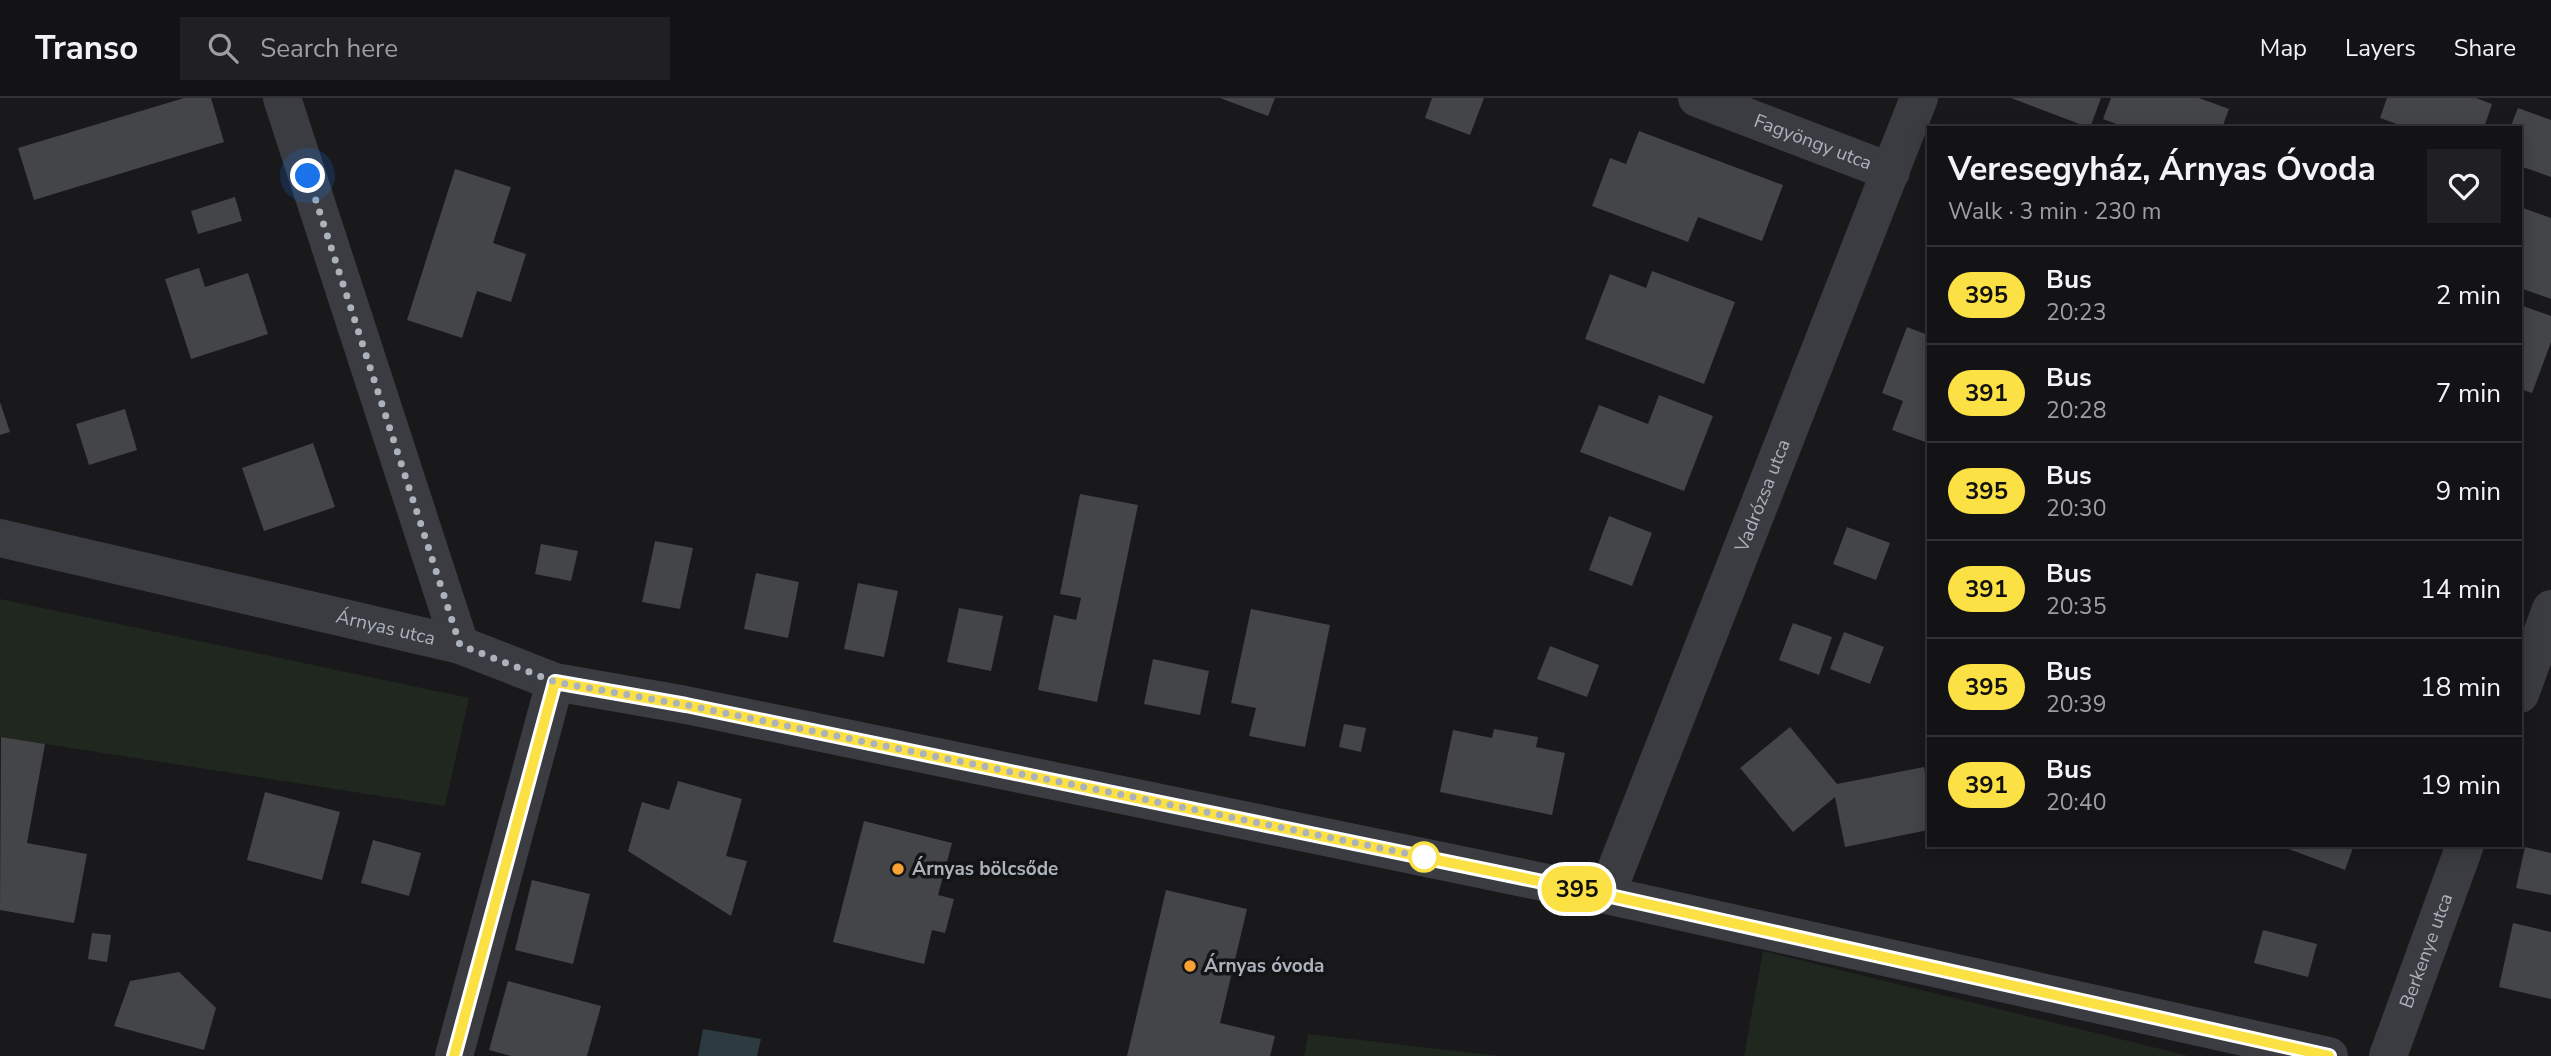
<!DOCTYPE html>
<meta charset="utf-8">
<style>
:root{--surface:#131315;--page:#202022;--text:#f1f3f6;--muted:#9d9ea0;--line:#323234}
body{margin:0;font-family:"Nunito Sans",sans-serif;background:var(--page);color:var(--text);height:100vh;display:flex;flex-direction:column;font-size:26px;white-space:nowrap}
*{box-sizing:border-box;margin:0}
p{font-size:23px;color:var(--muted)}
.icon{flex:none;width:38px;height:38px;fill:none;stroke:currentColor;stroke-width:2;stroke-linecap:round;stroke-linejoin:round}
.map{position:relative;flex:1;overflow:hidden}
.side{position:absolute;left:1927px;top:28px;width:595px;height:721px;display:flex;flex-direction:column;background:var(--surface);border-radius:0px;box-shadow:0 4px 18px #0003,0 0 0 2px var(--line)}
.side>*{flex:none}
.badge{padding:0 14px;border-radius:23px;font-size:24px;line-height:46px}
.you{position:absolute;width:35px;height:35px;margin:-18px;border:5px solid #fff;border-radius:50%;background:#1a73e8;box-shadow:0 0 0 10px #1a73e833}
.map>.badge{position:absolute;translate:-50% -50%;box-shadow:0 0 0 4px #fff}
.round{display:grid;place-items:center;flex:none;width:74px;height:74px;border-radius:0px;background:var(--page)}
.head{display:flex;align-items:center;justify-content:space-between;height:119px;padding:0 21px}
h1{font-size:33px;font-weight:700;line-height:52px}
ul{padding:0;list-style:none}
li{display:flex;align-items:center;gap:21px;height:98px;padding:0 21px;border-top:2px solid var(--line)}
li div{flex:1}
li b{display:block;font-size:26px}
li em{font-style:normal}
li .badge{min-width:77px;font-weight:700;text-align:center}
header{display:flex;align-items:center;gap:42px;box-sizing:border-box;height:98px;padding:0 35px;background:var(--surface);border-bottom:2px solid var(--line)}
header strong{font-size:33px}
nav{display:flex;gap:38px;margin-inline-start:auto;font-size:24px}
.search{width:490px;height:63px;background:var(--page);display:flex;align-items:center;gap:18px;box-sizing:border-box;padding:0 24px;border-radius:0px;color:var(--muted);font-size:26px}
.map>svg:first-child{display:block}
.green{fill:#1f271f}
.water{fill:#2e3a41}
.building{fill:#434549}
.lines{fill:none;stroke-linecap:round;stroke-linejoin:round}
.minor{stroke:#3a3c41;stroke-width:38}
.line-casing{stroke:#fff;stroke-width:16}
.line{stroke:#fbe143;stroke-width:10}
.walk{stroke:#abb2bc;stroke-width:7;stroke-dasharray:0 12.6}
.stop-dot{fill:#fff;stroke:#fbe143;stroke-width:3.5}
.poi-dot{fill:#f9a234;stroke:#141417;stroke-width:2.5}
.labels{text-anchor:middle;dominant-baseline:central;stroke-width:7;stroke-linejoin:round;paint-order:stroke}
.street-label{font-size:19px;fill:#abb2bc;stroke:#141417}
.poi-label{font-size:19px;font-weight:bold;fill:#abb2bc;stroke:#141417;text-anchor:start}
</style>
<header>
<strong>Transo</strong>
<div class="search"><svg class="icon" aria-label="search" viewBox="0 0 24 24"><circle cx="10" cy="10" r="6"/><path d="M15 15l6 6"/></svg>Search here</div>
<nav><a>Map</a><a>Layers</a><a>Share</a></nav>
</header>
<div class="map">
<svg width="2551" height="958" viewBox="0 0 2551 958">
<rect width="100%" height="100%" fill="#19191c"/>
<g class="green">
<path d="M0,501L469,600L445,708L0,639Z"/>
<path d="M1763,853L2189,958H1744Z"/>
<path d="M1308,936L1500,958H1304Z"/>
</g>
<path class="water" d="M703,931L761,941L757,958H698Z"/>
<g class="building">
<path d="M184,0H211L224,44L34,102L18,50Z"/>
<path d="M1220,0H1275L1268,18Z"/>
<path d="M1432,0H1484L1470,37L1425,20Z"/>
<path d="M2011,0H2101L2090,30Z"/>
<path d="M2111,0H2199L2229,11L2222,30H2127L2103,21Z"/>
<path d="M2387,0H2476L2492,6L2485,27L2490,30H2408L2380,20Z"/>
<path d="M2518,10L2551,22V79L2520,68V30H2510Z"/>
<path d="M1639,33L1783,87L1762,143L1698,119L1688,144L1592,108L1610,60L1626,66Z"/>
<path d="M455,71L511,89L493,145L526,156L511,204L477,193L462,240L407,222Z"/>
<path d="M235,99L242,123L198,136L191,113Z"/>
<path d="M2520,109L2551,120V201L2520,190Z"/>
<path d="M199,170L205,189L248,175L268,236L191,261L165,181Z"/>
<path d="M1652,173L1735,204L1704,286L1585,241L1610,176L1646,190Z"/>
<path d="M2520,207L2551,218V244L2532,295L2520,291Z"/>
<path d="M1907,229L1928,237V345L1892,332L1903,303L1882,295Z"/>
<path d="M1659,297L1713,318L1684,393L1580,354L1599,307L1648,326Z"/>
<path d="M0,304L10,334L0,337Z"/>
<path d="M125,311L137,352L89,367L76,326Z"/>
<path d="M313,345L335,409L264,433L242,370Z"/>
<path d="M1080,396L1138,407L1097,604L1038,592L1054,517L1076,522L1081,500L1060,496Z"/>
<path d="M1609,418L1652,435L1632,488L1589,472Z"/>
<path d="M1847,429L1890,445L1876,482L1833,466Z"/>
<path d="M655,443L693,450L680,511L642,504Z"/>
<path d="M541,446L578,453L571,483L535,476Z"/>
<path d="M756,475L799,484L788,540L744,531Z"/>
<path d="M858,485L898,493L884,559L844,551Z"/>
<path d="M959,510L1003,518L991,573L947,564Z"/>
<path d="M1251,511L1330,527L1305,649L1249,638L1256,610L1231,605Z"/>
<path d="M1793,525L1832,539L1819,577L1779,562Z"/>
<path d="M1844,534L1884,549L1870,586L1830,571Z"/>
<path d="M1550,548L1599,567L1587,599L1537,581Z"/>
<path d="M1153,561L1209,573L1200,617L1144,606Z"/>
<path d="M1344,626L1366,630L1361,654L1339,649Z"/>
<path d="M1790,629L1837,686L1924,669L1928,692V732L1845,749L1835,699L1793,734L1740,670Z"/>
<path d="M1494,631L1538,639L1536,649L1565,655L1552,717L1440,694L1453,632L1492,640Z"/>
<path d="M1,639L45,646L27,745L87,756L74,825L0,812Z"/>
<path d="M678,683L742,701L726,758L747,763L731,818L628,753L642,704L669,712Z"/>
<path d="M265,694L340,714L322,782L247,762Z"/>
<path d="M864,723L952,745L938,797L954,801L945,835L932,832L924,866L833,844Z"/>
<path d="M373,742L421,755L409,798L361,785Z"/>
<path d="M2278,747H2354L2345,772Z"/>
<path d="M2525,749L2551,755V797L2516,790Z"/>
<path d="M532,782L590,796L573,866L515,852Z"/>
<path d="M1166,792L1247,811L1220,925L1275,938L1270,958H1127Z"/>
<path d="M2513,825L2551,834V901L2499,889Z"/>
<path d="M2263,832L2317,846L2308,879L2254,865Z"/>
<path d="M92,835L111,837L107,864L88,861Z"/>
<path d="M179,874L216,910L204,952L114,928L130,883Z"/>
<path d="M508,883L601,908L587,958H511L489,952Z"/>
</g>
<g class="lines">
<g class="minor">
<path d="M282,0L460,547"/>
<path id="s1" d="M1697,0L1891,74"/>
<path id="s2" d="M0,440L460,547L555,584L686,607L1606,797L2329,958"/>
<path d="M2520,596L2551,511"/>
<path id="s3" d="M1606,797L1919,0"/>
<path d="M454,958L555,584"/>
<path id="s4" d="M2388,958L2465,747"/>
</g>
</g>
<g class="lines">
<defs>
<path id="line" d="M454,958L555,584L686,607L1606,797L2329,958"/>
</defs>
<use href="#line" class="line-casing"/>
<use href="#line" class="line"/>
<path class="walk" d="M308,78L460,547L555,584L686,607L1424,759"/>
</g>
<circle class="stop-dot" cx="1424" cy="759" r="14"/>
<g class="poi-dot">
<circle cx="898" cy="771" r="7"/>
<circle cx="1190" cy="868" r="7"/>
</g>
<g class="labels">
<g class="street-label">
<text stroke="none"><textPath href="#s1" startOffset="124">Fagyöngy utca</textPath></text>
<text stroke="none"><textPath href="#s3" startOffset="429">Vadrózsa utca</textPath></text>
<text stroke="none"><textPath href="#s2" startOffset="396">Árnyas utca</textPath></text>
<text stroke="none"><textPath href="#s4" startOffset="112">Berkenye utca</textPath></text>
</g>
<g class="poi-label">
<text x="912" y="771">Árnyas bölcsőde</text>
<text x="1204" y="868">Árnyas óvoda</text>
</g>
</g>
</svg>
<div class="you" style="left:308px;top:78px"></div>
<b class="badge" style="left:1577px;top:791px;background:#fbe143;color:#111">395</b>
<section class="side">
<div class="head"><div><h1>Veresegyház, Árnyas Óvoda</h1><p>Walk · 3 min · 230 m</p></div><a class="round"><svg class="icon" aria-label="heart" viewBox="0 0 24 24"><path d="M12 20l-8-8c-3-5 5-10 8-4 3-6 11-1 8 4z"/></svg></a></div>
<ul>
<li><span class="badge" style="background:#fbe143;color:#111">395</span><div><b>Bus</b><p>20:23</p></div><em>2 min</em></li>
<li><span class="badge" style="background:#fbe143;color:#111">391</span><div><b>Bus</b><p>20:28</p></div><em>7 min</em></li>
<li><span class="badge" style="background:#fbe143;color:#111">395</span><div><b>Bus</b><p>20:30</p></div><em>9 min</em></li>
<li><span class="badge" style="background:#fbe143;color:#111">391</span><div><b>Bus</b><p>20:35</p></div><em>14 min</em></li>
<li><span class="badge" style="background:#fbe143;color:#111">395</span><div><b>Bus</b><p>20:39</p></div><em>18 min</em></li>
<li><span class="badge" style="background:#fbe143;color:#111">391</span><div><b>Bus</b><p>20:40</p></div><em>19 min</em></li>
</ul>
</section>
</div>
